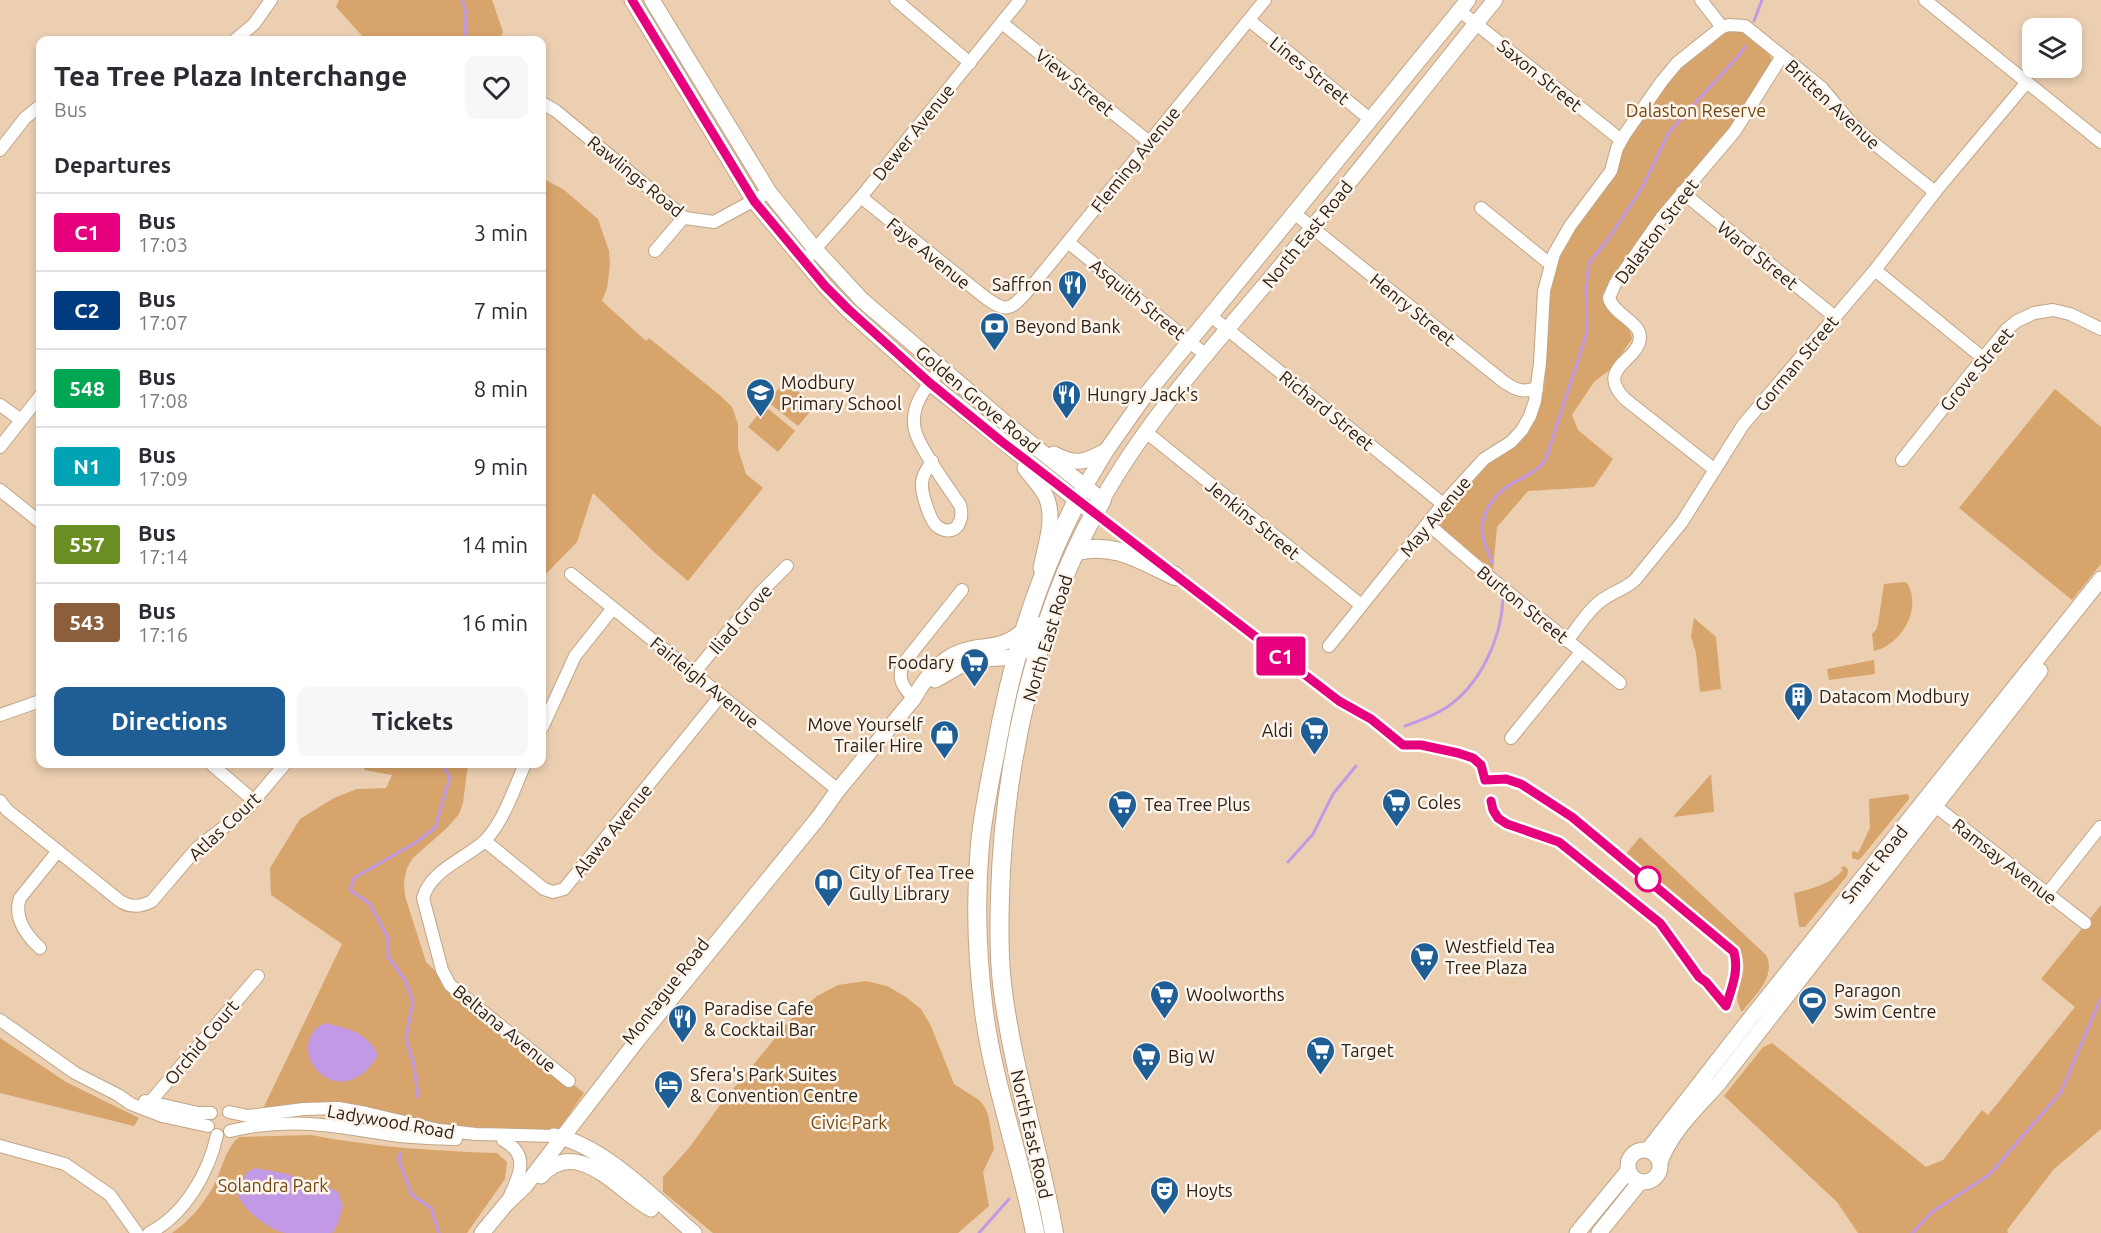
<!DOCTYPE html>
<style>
:root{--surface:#fff;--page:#f7f7f7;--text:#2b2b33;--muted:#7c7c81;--line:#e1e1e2;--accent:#1f5e94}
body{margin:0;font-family:Ubuntu,sans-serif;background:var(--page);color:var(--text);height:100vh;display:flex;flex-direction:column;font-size:22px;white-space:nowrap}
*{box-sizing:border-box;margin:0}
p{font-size:20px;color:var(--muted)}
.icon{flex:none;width:33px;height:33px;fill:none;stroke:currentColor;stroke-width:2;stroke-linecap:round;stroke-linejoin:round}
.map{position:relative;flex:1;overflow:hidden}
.side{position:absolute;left:36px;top:36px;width:510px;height:732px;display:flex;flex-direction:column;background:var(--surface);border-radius:12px;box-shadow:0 3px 9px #0003}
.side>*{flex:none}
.badge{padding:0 12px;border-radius:4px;font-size:21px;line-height:39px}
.buttons{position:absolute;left:2022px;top:18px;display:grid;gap:12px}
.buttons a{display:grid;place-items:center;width:60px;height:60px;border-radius:12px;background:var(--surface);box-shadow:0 3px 9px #0003;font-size:30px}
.map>.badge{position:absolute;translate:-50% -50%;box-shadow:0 0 0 3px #fff}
h2{padding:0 18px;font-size:22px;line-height:54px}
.round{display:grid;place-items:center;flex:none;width:63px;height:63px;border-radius:12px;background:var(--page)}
.head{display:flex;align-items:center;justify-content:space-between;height:102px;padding:0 18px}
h1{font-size:28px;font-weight:600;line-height:45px}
.primary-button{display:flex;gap:12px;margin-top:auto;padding:12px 18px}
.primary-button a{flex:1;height:69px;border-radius:12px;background:var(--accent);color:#fff;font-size:24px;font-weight:600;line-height:69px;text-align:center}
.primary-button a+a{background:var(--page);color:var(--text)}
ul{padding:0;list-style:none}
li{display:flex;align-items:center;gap:18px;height:78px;padding:0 18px;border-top:2px solid var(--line)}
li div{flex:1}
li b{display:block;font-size:22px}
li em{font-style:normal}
li .badge{min-width:66px;font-weight:700;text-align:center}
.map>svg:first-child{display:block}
.green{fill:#d7a46b}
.water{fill:#c299e4}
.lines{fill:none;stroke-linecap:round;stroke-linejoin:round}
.stream{stroke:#c299e4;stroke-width:3}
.minor-casing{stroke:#c1a587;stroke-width:14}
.major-casing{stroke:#c1a587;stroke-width:17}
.highway-casing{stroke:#c1a587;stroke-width:20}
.minor{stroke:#fff;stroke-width:12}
.major{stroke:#fff;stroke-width:15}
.highway{stroke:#fff;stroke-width:18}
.line-casing{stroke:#fff;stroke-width:14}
.line{stroke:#e6007e;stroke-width:9}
.stop-dot{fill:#fff;stroke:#e6007e;stroke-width:3}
.labels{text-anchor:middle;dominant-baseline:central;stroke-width:5;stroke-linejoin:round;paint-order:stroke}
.street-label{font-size:18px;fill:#2d2217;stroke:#fdf4eb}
.park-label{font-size:18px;fill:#724914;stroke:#fdf4eb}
.poi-label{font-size:18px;fill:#2d2217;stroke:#fdf4eb;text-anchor:start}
</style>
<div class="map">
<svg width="2101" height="1233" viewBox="0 0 2101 1233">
<rect width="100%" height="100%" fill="#eccfb1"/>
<g class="green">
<path d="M339,0H492L503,32L500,40H366L336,7Z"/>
<path d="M1732,29C1746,30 1772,48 1772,63L1734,126L1657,213L1606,287L1602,296C1604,318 1631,320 1632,339L1611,369L1594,382L1572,415L1578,430L1613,459L1594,487L1528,491L1497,527L1493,570L1443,530L1440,525L1442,515L1538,410L1544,390L1549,307L1553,274L1564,246L1606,188L1616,172L1624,145L1674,74L1706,46Z"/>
<path d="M542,178L563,189L598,219L609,251L610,265L607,288L602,301L646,341L649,338L722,397L732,407L738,424V449L746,474L763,488L688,581L655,553L593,493L577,542L542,578Z"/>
<path d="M785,380L815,406L798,426L768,402Z"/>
<path d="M2055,389L2101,427V564L2072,600L1959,508Z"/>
<path d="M765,406L795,431L778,452L748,427Z"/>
<path d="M1903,582L1907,583C1923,609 1901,645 1874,651L1872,634L1876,630L1878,624L1884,584Z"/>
<path d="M1694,618L1716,637L1721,689L1700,692L1696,653L1691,636Z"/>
<path d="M1874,660L1875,674L1829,680L1827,669Z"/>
<path d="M366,764H468L463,803L459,814L448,827L413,858L407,868L404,881L405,896L426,962L450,985L584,1093L554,1136L476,1134L366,1113L260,1115L342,944L271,895L270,868L300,819L334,798L357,789L386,788L392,775L364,770Z"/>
<path d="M1711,774L1714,812L1673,817Z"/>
<path d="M1907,794L1909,796V799L1861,858L1858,860L1852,858V852L1854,851L1858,853L1870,828L1869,799Z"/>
<path d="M1640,837L1766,955C1777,977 1754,996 1742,1012C1729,988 1747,982 1743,961C1743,957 1740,952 1738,948L1625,855Z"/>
<path d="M1845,866L1848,870L1847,876L1805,927H1799L1794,893C1811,889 1831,884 1843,870L1840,868Z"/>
<path d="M2101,905V1129L2054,1169L2007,1230L2008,1233H1858L1837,1202L1724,1096L1763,1047L1772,1043L1926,1167L1943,1160L1982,1110L1988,1115L2075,1007L2041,979Z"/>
<path d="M866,981L887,986L906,997L921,1009L931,1026L954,1084L979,1100L984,1106L988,1114L994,1149L983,1172L989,1206L958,1233H713L663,1192V1177L689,1148L720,1105L790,1020L817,996L838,985Z"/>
<path d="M0,1038L66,1082L139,1118L134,1126L0,1093Z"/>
<path d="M311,1135C373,1147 434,1151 497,1153L507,1162L505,1179L467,1233H172C189,1221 202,1206 213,1187C222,1171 224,1150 239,1137Z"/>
</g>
<g class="water">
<path d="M325,1023C349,1029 366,1031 378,1055C339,1121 278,1046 325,1023Z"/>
<path d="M255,1168L288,1174L304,1182L324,1185L338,1192L343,1206L338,1224L332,1233C317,1233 299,1233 285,1233C269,1230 245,1211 238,1196L246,1173Z"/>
</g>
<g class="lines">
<g class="stream">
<path d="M462,0L466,13L465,40"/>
<path d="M1754,21L1762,0"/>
<path d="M542,233C546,242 545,251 542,260"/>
<path d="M1492,563C1489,552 1481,538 1482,527C1484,508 1497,492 1513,483C1526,475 1537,473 1546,459L1587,332L1586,286L1589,263L1609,238L1642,188L1669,132L1741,53L1745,46"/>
<path d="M1405,726C1419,721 1434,716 1447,707C1480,685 1501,639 1503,600"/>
<path d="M1288,862L1313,834L1333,794L1356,766"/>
<path d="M418,1097L414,1065L406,1039L413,1001L405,980L388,957V938L370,904L350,890L354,878L415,843L435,828L450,777L441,764"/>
<path d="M400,1153L399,1161L412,1195L431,1208L439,1233"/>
<path d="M979,1233L1009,1199"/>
<path d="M1912,1233L1932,1212L1989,1175L2061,1092L2101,998"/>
</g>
<defs>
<g id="minor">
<path d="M896,0L970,63"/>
<path d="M1701,0L1722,27"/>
<path d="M1925,0L2101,142"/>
<path d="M1460,11L1621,140"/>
<path d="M1249,20L1371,120"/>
<path d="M1002,23L1149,142"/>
<path d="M235,40L254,24L271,0"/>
<path d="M542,103L556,111L685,218L714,222L769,192"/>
<path d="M0,150L25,118L40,106"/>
<path d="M1682,192L1835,317"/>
<path d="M861,197L982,295C1009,316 1011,309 1032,286L1265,0"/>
<path d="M1481,208L1550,264"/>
<path d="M1294,213L1504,382C1516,390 1523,393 1537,388"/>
<path d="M1068,242L1207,356"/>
<path d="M655,251L684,217"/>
<path d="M809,256L861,197L1020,0"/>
<path d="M1875,270L1983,358"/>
<path d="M1211,316L1443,504"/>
<path d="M0,405L21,420"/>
<path d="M1146,432L1361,605"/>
<path d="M0,447L40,396"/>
<path d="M1902,460L1983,358L2007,329L2017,321L2034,313L2053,310L2070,314L2101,329"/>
<path d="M932,461C928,468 922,475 922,483C921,492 930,522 938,527C955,538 965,521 960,505C948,487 919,448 915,430C913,422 914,414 916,407C921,392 932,380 942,368"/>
<path d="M1715,470L1625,399C1594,367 1640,361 1640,337C1640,322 1613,314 1609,298L1615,284L1662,217L1735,131L1782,56"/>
<path d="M0,490L40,522"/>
<path d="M1428,524L1493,580L1620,683"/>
<path d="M571,574L838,790"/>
<path d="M1567,641C1578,627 1588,610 1602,600C1613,592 1625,589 1635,580L1682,522L1743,425L1875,270L1935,192L2027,82"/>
<path d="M1329,646L1443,504L1484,459L1511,442L1522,430L1530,416L1535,401L1540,363L1544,291L1554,254L1570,226L1611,171L1617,148L1625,134L1662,81L1677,63L1722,27L1729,25L1745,26L1822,88L1851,123L1871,141L1935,192"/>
<path d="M694,673L760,593L787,566"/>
<path d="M914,698C903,688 897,679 903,664L962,590"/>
<path d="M0,715L40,701"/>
<path d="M542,728L575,656L613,608"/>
<path d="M1511,738L1581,652"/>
<path d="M211,764L254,801"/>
<path d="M525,764C514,788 502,828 480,845C461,860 430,872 423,898L442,970L450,985L569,1081"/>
<path d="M0,801L7,810L120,901C131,908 141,907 152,901L197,848L246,810L285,764"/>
<path d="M1930,802L2085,923"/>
<path d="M485,841L544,889L553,892L564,889L721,695"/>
<path d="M2047,894L2100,827"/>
<path d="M40,948C26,935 13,918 20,898L58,851"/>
<path d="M0,1020L75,1073L118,1095L131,1104L162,1116L208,1126"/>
<path d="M145,1101L198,1113H211"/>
<path d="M150,1111V1102L258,976"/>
<path d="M229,1112L248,1116L304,1109L338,1108L366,1113L439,1130L476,1134L554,1136"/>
<path d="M230,1131C287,1117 330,1125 386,1134C409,1138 433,1138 456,1139"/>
<path d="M503,1140C532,1156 518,1177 508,1200"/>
<path d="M0,1146L65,1164L110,1195L137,1233"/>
<path d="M149,1233C185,1215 209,1172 217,1135"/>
</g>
<g id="major">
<path d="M632,0L754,201L825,286L849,311L930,383L1094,514"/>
<path d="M652,0L769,192L815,249L862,300L1008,425L1102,500C1151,413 1221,338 1284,262C1356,176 1424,87 1495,0"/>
<path d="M1054,454C1076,466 1085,462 1106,451"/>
<path d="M1025,468C1032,478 1043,488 1047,499C1055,521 1045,547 1041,568"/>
<path d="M1081,493L1106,451L1144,397L1468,0"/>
<path d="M935,680L965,663L984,659L1016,657L1030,645L1042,624"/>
<path d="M554,1136C601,1143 658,1202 694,1233"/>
<circle cx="1644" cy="1166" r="16"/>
<path d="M1648,1150L1749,1020L2101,579"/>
<path d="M1660,1162C1672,1130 1697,1108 1719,1083L2040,671"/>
<path d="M541,1176C578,1135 619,1192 651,1209"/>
<path d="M482,1233L506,1204L525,1186L639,1038L818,818L838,790L914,698C926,676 944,654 970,649C992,645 1004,647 1023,631"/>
<path d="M1577,1233L1628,1171"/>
<path d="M1599,1233L1640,1182"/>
</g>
<g id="highway">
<path d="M1077,551C1116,542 1141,561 1175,576"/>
<path d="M1035,1233C1021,1159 994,1087 984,1012C977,957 975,900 980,844C983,814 989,785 995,755C1010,666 1035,582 1077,501"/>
<path d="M1054,1233C1039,1149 1012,1068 1002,984C999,955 999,926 1000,897C1003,768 1036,612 1102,500"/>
</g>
</defs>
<use href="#minor" class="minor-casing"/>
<use href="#major" class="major-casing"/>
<use href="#highway" class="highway-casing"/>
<use href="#minor" class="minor"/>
<use href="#major" class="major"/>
<use href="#highway" class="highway"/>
</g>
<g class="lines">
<defs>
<path id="line" d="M632,0L754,201L825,286L848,309L930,383L1001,441L1339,701L1371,719L1403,745H1421L1458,753L1473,758L1481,765L1485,780L1506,779L1521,784L1572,817L1734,952C1739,971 1732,987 1726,1006L1706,982L1699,977L1660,923L1559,842L1507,824L1498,818L1493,810L1491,801"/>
</defs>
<use href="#line" class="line-casing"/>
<use href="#line" class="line"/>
</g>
<defs>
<symbol id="restaurant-pin" viewBox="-11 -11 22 30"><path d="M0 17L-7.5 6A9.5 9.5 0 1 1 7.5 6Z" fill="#1f5e94" stroke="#fdf4eb"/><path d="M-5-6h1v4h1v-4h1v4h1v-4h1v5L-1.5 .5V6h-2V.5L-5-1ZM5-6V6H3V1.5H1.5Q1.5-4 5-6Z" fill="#fff"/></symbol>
<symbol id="bank-pin" viewBox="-11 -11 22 30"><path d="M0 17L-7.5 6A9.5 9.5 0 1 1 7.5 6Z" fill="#1f5e94" stroke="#fdf4eb"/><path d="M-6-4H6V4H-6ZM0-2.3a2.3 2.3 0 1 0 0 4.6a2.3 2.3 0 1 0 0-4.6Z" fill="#fff"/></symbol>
<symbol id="school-pin" viewBox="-11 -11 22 30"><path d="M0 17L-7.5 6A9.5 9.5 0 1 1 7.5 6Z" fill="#1f5e94" stroke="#fdf4eb"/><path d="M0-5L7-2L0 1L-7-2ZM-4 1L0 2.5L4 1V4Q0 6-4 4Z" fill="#fff"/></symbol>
<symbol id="supermarket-pin" viewBox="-11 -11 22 30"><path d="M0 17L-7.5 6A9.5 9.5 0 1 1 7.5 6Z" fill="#1f5e94" stroke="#fdf4eb"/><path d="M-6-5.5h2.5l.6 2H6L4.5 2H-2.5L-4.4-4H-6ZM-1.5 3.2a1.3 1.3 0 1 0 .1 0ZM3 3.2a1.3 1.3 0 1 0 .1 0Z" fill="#fff"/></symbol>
<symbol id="building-pin" viewBox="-11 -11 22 30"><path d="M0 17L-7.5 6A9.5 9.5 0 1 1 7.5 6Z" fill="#1f5e94" stroke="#fdf4eb"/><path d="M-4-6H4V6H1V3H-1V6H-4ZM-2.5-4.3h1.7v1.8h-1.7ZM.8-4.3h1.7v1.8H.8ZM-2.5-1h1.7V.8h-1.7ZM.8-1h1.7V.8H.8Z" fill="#fff"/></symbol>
<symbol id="shop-pin" viewBox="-11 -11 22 30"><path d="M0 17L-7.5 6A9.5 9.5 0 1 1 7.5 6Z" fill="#1f5e94" stroke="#fdf4eb"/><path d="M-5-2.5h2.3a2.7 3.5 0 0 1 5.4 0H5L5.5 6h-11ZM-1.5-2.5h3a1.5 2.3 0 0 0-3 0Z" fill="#fff"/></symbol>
<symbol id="library-pin" viewBox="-11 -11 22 30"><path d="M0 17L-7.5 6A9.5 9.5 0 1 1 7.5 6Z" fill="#1f5e94" stroke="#fdf4eb"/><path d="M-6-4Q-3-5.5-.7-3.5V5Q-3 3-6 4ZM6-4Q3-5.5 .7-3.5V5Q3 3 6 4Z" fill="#fff"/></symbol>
<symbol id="stadium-pin" viewBox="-11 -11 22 30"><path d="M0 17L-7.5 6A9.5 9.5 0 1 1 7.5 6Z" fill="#1f5e94" stroke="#fdf4eb"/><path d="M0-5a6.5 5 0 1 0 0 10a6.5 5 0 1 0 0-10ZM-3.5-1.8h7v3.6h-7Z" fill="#fff"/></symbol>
<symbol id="hotel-pin" viewBox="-11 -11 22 30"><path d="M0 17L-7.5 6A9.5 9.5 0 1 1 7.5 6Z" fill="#1f5e94" stroke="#fdf4eb"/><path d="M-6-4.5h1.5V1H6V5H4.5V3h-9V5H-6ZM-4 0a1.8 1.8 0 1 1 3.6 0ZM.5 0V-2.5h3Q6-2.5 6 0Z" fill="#fff"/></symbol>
<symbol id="theatre-pin" viewBox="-11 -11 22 30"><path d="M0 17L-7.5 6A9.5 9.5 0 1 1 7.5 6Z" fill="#1f5e94" stroke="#fdf4eb"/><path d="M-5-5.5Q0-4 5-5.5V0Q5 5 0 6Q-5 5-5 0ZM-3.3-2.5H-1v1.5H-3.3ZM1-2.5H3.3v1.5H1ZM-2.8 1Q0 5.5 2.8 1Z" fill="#fff"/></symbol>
</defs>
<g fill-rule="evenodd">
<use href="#restaurant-pin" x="1056" y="268" width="33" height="45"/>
<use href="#bank-pin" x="978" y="310" width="33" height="45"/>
<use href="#school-pin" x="744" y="376" width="33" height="45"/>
<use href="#restaurant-pin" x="1050" y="378" width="33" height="45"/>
<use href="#supermarket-pin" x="958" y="646" width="33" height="45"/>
<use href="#building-pin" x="1782" y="680" width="33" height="45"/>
<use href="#supermarket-pin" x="1298" y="714" width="33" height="45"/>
<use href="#shop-pin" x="928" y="718" width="33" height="45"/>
<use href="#supermarket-pin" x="1380" y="786" width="33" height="45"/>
<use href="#supermarket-pin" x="1106" y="788" width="33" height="45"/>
<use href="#library-pin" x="812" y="866" width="33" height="45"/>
<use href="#supermarket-pin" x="1408" y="940" width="33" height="45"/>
<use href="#supermarket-pin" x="1148" y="978" width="33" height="45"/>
<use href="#stadium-pin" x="1796" y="984" width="33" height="45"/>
<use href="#restaurant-pin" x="666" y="1002" width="33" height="45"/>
<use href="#supermarket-pin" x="1304" y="1034" width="33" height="45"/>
<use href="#supermarket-pin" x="1130" y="1040" width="33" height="45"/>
<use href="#hotel-pin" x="652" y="1068" width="33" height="45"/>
<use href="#theatre-pin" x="1148" y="1174" width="33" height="45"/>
</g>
<circle class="stop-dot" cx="1648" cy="879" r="12"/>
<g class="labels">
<g class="street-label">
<text transform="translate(1310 70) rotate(39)">Lines Street</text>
<text transform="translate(1540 75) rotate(39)">Saxon Street</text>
<text transform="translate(1075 82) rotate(39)">View Street</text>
<text transform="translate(1833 104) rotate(43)">Britten Avenue</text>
<text transform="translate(913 132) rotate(-51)">Dewer Avenue</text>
<text transform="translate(1135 159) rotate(-51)">Fleming Avenue</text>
<text transform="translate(636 176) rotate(39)">Rawlings Road</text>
<text transform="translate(1656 231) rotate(-53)">Dalaston Street</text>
<text transform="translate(1307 234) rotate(-51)">North East Road</text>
<text transform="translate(929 253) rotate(39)">Faye Avenue</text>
<text transform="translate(1758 255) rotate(39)">Ward Street</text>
<text transform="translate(1138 299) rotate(39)">Asquith Street</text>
<text transform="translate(1413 309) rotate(39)">Henry Street</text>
<text transform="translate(1796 363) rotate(-50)">Gorman Street</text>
<text transform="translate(1976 369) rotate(-50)">Grove Street</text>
<text transform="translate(978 399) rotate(40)">Golden Grove Road</text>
<text transform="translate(1327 410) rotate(39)">Richard Street</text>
<text transform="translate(1435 516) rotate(-50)">May Avenue</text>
<text transform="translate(1253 519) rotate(39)">Jenkins Street</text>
<text transform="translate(1523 604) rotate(39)">Burton Street</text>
<text transform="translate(740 619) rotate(-49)">Iliad Grove</text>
<text transform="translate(1047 638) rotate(-73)">North East Road</text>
<text transform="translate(705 682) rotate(39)">Fairleigh Avenue</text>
<text transform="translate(224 826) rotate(-43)">Atlas Court</text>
<text transform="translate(612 830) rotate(-51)">Alawa Avenue</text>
<text transform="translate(2005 861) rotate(38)">Ramsay Avenue</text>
<text transform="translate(1874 864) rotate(-51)">Smart Road</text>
<text transform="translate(665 991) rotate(-52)">Montague Road</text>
<text transform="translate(505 1028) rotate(39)">Beltana Avenue</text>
<text transform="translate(201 1042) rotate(-50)">Orchid Court</text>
<text transform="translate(391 1121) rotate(10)">Ladywood Road</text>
<text transform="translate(1032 1134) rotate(77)">North East Road</text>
</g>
<g class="park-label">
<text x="1696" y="110">Dalaston Reserve</text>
<text x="849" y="1122">Civic Park</text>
<text x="273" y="1185">Solandra Park</text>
</g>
<g class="poi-label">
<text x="1052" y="284" text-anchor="end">Saffron</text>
<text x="1015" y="326">Beyond Bank</text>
<text x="781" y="382">Modbury<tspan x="781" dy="21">Primary School</tspan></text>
<text x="1087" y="394">Hungry Jack's</text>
<text x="954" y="662" text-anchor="end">Foodary</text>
<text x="1819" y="696">Datacom Modbury</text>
<text x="923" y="724" text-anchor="end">Move Yourself<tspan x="923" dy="21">Trailer Hire</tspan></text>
<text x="1293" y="730" text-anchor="end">Aldi</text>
<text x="1417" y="802">Coles</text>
<text x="1144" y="804">Tea Tree Plus</text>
<text x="849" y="872">City of Tea Tree<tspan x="849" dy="21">Gully Library</tspan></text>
<text x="1445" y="946">Westfield Tea<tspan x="1445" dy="21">Tree Plaza</tspan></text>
<text x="1834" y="990">Paragon<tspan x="1834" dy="21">Swim Centre</tspan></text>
<text x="1186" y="994">Woolworths</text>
<text x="704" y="1008">Paradise Cafe<tspan x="704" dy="21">&amp; Cocktail Bar</tspan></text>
<text x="1341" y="1050">Target</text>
<text x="1168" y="1056">Big W</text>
<text x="690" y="1074">Sfera's Park Suites<tspan x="690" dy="21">&amp; Convention Centre</tspan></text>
<text x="1186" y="1190">Hoyts</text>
</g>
</g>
</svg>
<div class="buttons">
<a><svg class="icon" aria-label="layers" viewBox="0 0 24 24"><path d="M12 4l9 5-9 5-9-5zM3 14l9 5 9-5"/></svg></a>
</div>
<b class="badge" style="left:1281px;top:656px;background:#e6007e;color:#fff">C1</b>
<section class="side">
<div class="head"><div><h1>Tea Tree Plaza Interchange</h1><p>Bus</p></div><a class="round"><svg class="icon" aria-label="heart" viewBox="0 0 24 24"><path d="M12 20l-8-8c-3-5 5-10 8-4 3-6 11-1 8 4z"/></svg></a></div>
<h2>Departures</h2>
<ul>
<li><span class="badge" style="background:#e6007e;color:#fff">C1</span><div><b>Bus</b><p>17:03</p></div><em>3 min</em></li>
<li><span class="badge" style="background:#003b80;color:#fff">C2</span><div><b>Bus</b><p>17:07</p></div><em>7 min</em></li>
<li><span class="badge" style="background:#00a651;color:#fff">548</span><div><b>Bus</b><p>17:08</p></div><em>8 min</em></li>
<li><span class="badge" style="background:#00a3b4;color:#fff">N1</span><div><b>Bus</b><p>17:09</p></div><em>9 min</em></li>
<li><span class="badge" style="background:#6b8e23;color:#fff">557</span><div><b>Bus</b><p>17:14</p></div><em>14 min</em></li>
<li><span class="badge" style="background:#8b5e3c;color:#fff">543</span><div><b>Bus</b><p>17:16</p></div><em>16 min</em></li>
</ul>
<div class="primary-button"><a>Directions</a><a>Tickets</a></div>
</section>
</div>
